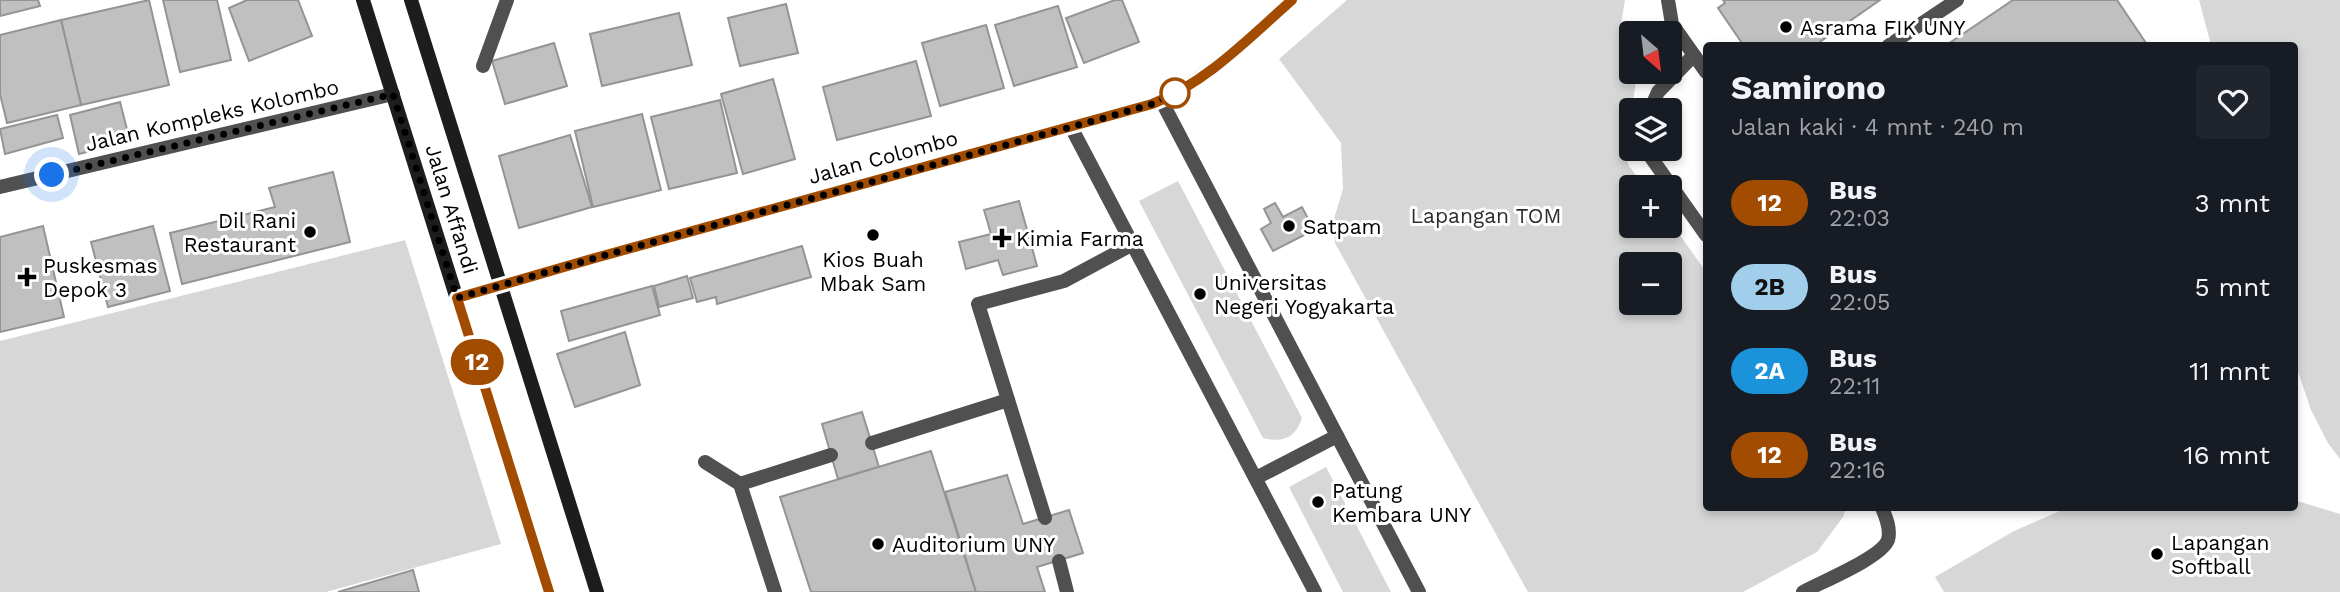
<!DOCTYPE html>
<html lang="id">
<meta charset="utf-8">
<style>
:root{--surface:#171b24;--page:#20242c;--text:#f1f3f6;--muted:#9ea1a6}
body{margin:0;font-family:"Work Sans",sans-serif;background:var(--page);color:var(--text);height:100vh;display:flex;flex-direction:column;font-size:26px;white-space:nowrap}
*{box-sizing:border-box;margin:0}
p{font-size:23px;color:var(--muted)}
.icon{flex:none;width:38px;height:38px;fill:none;stroke:currentColor;stroke-width:2;stroke-linecap:round;stroke-linejoin:round}
.map{position:relative;flex:1;overflow:hidden}
.drawer{position:absolute;left:1703px;top:42px;width:595px;height:469px;display:flex;flex-direction:column;background:var(--surface);border-radius:7px;box-shadow:0 4px 10px #0003}
.drawer>*{flex:none}
.badge{padding:0 14px;border-radius:23px;font-size:24px;line-height:46px}
.needle{width:46px;rotate:152deg}
.controls{position:absolute;left:1619px;top:21px;display:grid;gap:14px}
.controls a{display:grid;place-items:center;width:63px;height:63px;border-radius:7px;background:var(--surface);box-shadow:0 4px 10px #0003;font-size:35px}
.you{position:absolute;width:35px;height:35px;margin:-18px;border:5px solid #fff;border-radius:50%;background:#1a73e8;box-shadow:0 0 0 10px #1a73e833}
.map>.badge{position:absolute;translate:-50% -50%;box-shadow:0 0 0 4px #fff}
.round{display:grid;place-items:center;flex:none;width:74px;height:74px;border-radius:7px;background:var(--page)}
.headline{display:flex;align-items:center;justify-content:space-between;height:119px;padding:0 28px}
h1{font-size:33px;font-weight:700;line-height:52px}
ul{padding:0;list-style:none}
li{display:flex;align-items:center;gap:21px;height:84px;padding:0 28px}
li div{flex:1}
li b{display:block;font-size:26px}
li em{font-style:normal}
li .badge{min-width:77px;font-weight:700;text-align:center}
.map>svg:first-child{display:block}
.green{fill:#d7d7d7;fill-rule:evenodd}
.building{fill:#c0c0c0;stroke:#949494;stroke-width:2}
.lines{fill:none;stroke-linecap:round;stroke-linejoin:round}
.service{stroke:#505050;stroke-width:14}
.minor{stroke:#505050;stroke-width:14}
.secondary{stroke:#1d1d1d;stroke-width:14}
.line-casing{stroke:#fff;stroke-width:16}
.line{stroke:#a14c00;stroke-width:10}
.walk{stroke:#000;stroke-width:7;stroke-dasharray:0 12.6}
.poi-dot{fill:#000;stroke:#fff;stroke-width:2.5}
.stop-dot{fill:#fff;stroke:#a14c00;stroke-width:3.5}
.labels{text-anchor:middle;dominant-baseline:central;stroke-width:6;stroke-linejoin:round;paint-order:stroke}
.poi-label{font-size:21px;fill:#000;stroke:#fff;text-anchor:start}
.street-label{font-size:21px;fill:#000;stroke:#fff}
.park-label{font-size:21px;fill:#2e2e2e;stroke:#fff}
</style>
<div class="map">
<svg width="2340" height="592" viewBox="0 0 2340 592">
<rect width="100%" height="100%" fill="#fff"/>
<g class="green">
<path d="M1347,0H1625L1621,24L1631,53V72H1637L1634,96L1622,123L1620,142L1629,166L1645,187H1631V226H1670V221L1706,272V508H1846L1843,517L1817,552L1743,592H1528L1335,243L1333,222L1343,189L1341,143L1279,59ZM1670,264V303H1631V264Z"/>
<path d="M2199,0H2340V459L2328,443L2311,410L2294,360V46L2211,45Z"/>
<path d="M1178,181L1302,418C1296,438 1282,443 1263,438L1139,201Z"/>
<path d="M405,240L501,544L326,592H0V341Z"/>
<path d="M1326,467L1391,592H1343L1289,487Z"/>
<path d="M2294,500L2340,514V592H1944L1935,577L2014,531L2067,508H2294Z"/>
</g>
<g class="building">
<path d="M0,0H38L40,6L0,16Z"/>
<path d="M149,0L169,85L81,105L61,20Z"/>
<path d="M163,0H217L231,60L180,72Z"/>
<path d="M247,0H298L312,36L249,61L229,8Z"/>
<path d="M1115,0H1122L1139,42L1084,63L1066,18Z"/>
<path d="M1723,0H1880L1814,46H1744L1718,8L1725,3Z"/>
<path d="M2013,0H2117L2148,46H1945Z"/>
<path d="M786,4L798,53L740,66L728,18Z"/>
<path d="M1058,6L1077,67L1014,86L995,25Z"/>
<path d="M679,13L692,65L602,86L590,34Z"/>
<path d="M61,20L81,105L7,123L0,94V35Z"/>
<path d="M986,25L1004,88L940,106L922,43Z"/>
<path d="M554,43L567,86L505,104L492,61Z"/>
<path d="M916,61L931,116L837,140L823,87Z"/>
<path d="M773,79L795,159L743,174L721,94Z"/>
<path d="M720,100L737,173L669,189L651,117Z"/>
<path d="M120,102L130,141L79,154L70,115Z"/>
<path d="M642,114L661,190L593,207L575,131Z"/>
<path d="M57,115L63,138L5,154L0,129Z"/>
<path d="M570,135L592,207L519,228L499,156Z"/>
<path d="M333,172L350,242L182,284L170,233L275,207L269,188Z"/>
<path d="M1019,201L1037,266L1003,275L998,260L966,269L959,242L991,234L984,210Z"/>
<path d="M1275,203L1283,217L1302,207L1314,230L1273,251L1261,229L1271,223L1264,209Z"/>
<path d="M43,226L64,317L0,332V237Z"/>
<path d="M153,226L170,291L108,307L91,242Z"/>
<path d="M802,246L811,277L717,304L716,297L697,302L690,278Z"/>
<path d="M687,276L693,298L659,307L654,286Z"/>
<path d="M652,286L660,315L569,341L561,311Z"/>
<path d="M625,332L640,385L575,407L557,354Z"/>
<path d="M862,412L879,467L838,479L822,424Z"/>
<path d="M931,451L976,592H811L780,497Z"/>
<path d="M1007,475L1023,524L1069,510L1083,553L1037,567L1045,592H976L945,492Z"/>
<path d="M413,570L419,592H338Z"/>
</g>
<g class="lines">
<g class="service">
<path d="M1668,0L1672,24L1706,72"/>
<path d="M1888,46L1957,0"/>
<path d="M483,66L507,0"/>
<path d="M1161,100L1419,592"/>
<path d="M1650,110L1658,92L1693,56"/>
<path d="M1071,127L1315,592"/>
<path d="M1649,149L1650,156L1706,235"/>
<path d="M872,443L1008,400"/>
<path d="M705,462L740,484L775,592"/>
<path d="M1256,478L1337,436"/>
<path d="M740,484L831,455"/>
<path d="M1045,518L978,304L1064,281L1133,244"/>
<path d="M1059,561L1067,592"/>
<path d="M1803,592C1821,582 1881,558 1888,540C1891,529 1886,517 1882,508"/>
</g>
<path class="minor" d="M0,187L393,94"/>
<g class="secondary">
<path d="M363,0L549,592"/>
<path d="M411,0L597,592"/>
<path d="M457,298L595,258L1151,104C1206,82 1248,38 1292,0"/>
</g>
</g>
<g class="lines">
<defs>
<path id="line" d="M549,592L457,298L595,258L1152,104C1206,83 1249,38 1292,0"/>
</defs>
<use href="#line" class="line-casing"/>
<use href="#line" class="line"/>
<path class="walk" d="M52,175L393,94L457,298L595,258L1118,114L1152,104L1175,93"/>
</g>
<g class="poi-dot">
<circle cx="1786" cy="27" r="7"/>
<circle cx="1289" cy="226" r="7"/>
<circle cx="310" cy="232" r="7"/>
<circle cx="873" cy="235" r="7"/>
<path d="M998.5 227.5h7v7h7v7h-7v7h-7v-7h-7v-7h7z"/>
<path d="M23.5 266.5h7v7h7v7h-7v7h-7v-7h-7v-7h7z"/>
<circle cx="1200" cy="294" r="7"/>
<circle cx="1318" cy="502" r="7"/>
<circle cx="878" cy="544" r="7"/>
<circle cx="2157" cy="554" r="7"/>
</g>
<circle class="stop-dot" cx="1175" cy="93" r="14"/>
<g class="labels">
<g class="poi-label">
<text x="1800" y="27">Asrama FIK UNY</text>
<text x="296" y="220" text-anchor="end">Dil Rani<tspan x="296" dy="24">Restaurant</tspan></text>
<text x="1303" y="226">Satpam</text>
<text x="1016" y="238">Kimia Farma</text>
<text x="873" y="259" text-anchor="middle">Kios Buah<tspan x="873" dy="24">Mbak Sam</tspan></text>
<text x="43" y="265">Puskesmas<tspan x="43" dy="24">Depok 3</tspan></text>
<text x="1214" y="282">Universitas<tspan x="1214" dy="24">Negeri Yogyakarta</tspan></text>
<text x="1332" y="490">Patung<tspan x="1332" dy="24">Kembara UNY</tspan></text>
<text x="2171" y="542">Lapangan<tspan x="2171" dy="24">Softball</tspan></text>
<text x="892" y="544">Auditorium UNY</text>
</g>
<g class="street-label">
<text transform="translate(212 115) rotate(-13)">Jalan Kompleks Kolombo</text>
<text transform="translate(883 157) rotate(-15)">Jalan Colombo</text>
<text transform="translate(452 209) rotate(73)">Jalan Affandi</text>
</g>
<g class="park-label">
<text x="1486" y="215">Lapangan TOM</text>
</g>
</g>
</svg>
<div class="controls">
<a><svg class="needle" viewBox="-14 -14 28 28"><path d="M0-13l5 13h-10z" fill="#e53935"/><path d="M0 13l5-13h-10z" fill="#9ea1a6"/></svg></a>
<a><svg class="icon" aria-label="layers" viewBox="0 0 24 24"><path d="M12 4l9 5-9 5-9-5zM3 14l9 5 9-5"/></svg></a>
<a>+</a>
<a>−</a>
</div>
<div class="you" style="left:52px;top:175px"></div>
<b class="badge" style="left:477px;top:362px;background:#a14c00;color:#fff">12</b>
<section class="drawer">
<div class="headline"><div><h1>Samirono</h1><p>Jalan kaki · 4 mnt · 240 m</p></div><a class="round"><svg class="icon" aria-label="heart" viewBox="0 0 24 24"><path d="M12 20l-8-8c-3-5 5-10 8-4 3-6 11-1 8 4z"/></svg></a></div>
<ul>
<li><span class="badge" style="background:#a14c00;color:#fff">12</span><div><b>Bus</b><p>22:03</p></div><em>3 mnt</em></li>
<li><span class="badge" style="background:#a1cfeb;color:#111">2B</span><div><b>Bus</b><p>22:05</p></div><em>5 mnt</em></li>
<li><span class="badge" style="background:#1a93db;color:#fff">2A</span><div><b>Bus</b><p>22:11</p></div><em>11 mnt</em></li>
<li><span class="badge" style="background:#a14c00;color:#fff">12</span><div><b>Bus</b><p>22:16</p></div><em>16 mnt</em></li>
</ul>
</section>
</div>
